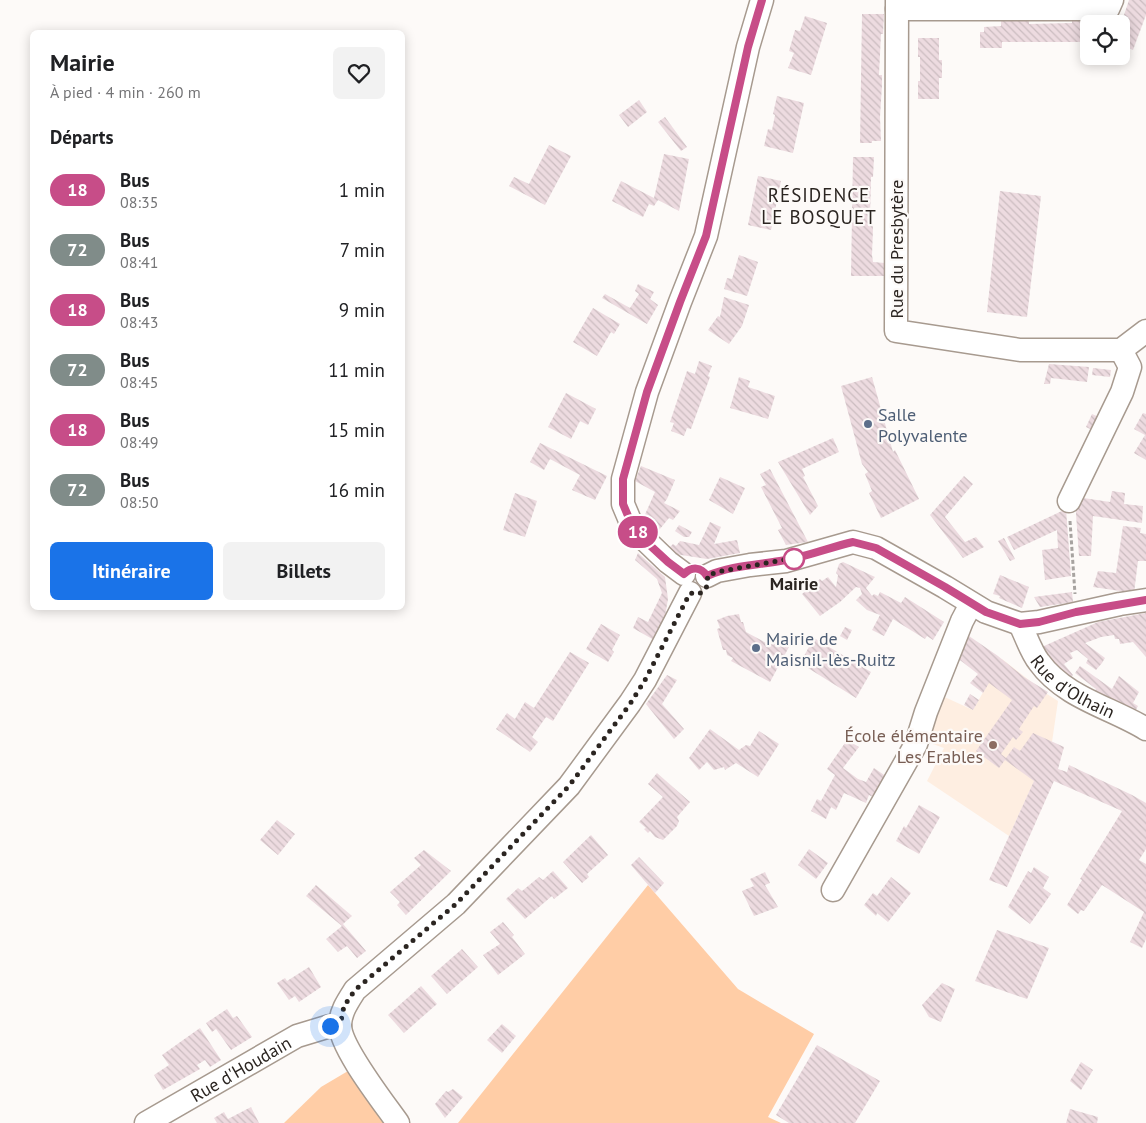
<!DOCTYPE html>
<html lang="fr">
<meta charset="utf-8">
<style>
:root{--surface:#fff;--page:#f2f2f2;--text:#202124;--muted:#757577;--accent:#1a73e8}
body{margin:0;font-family:"PT Sans",sans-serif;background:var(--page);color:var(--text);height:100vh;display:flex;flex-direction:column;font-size:19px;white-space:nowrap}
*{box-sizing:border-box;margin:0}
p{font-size:16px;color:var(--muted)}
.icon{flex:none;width:28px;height:28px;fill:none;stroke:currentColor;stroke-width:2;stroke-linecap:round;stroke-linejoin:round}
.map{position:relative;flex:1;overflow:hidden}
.drawer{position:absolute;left:30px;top:30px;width:375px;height:580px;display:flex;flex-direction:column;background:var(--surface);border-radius:8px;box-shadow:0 2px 12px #0003}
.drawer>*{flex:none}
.badge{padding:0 10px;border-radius:16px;font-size:18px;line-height:32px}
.fabs{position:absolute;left:1080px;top:15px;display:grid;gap:10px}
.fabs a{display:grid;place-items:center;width:50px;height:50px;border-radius:8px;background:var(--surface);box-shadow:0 2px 12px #0003;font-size:25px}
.you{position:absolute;width:25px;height:25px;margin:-12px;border:4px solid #fff;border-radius:50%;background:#1a73e8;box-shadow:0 0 0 8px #1a73e833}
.map>.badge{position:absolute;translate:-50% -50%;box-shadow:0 0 0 2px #fff}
h2{padding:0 20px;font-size:19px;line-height:45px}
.round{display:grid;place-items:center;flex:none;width:52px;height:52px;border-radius:8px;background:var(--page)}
.overview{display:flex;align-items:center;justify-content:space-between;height:85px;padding:0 20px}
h1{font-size:24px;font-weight:600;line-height:38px}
.primary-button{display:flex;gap:10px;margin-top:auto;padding:10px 20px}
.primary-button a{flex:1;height:58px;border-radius:8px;background:var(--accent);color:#fff;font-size:20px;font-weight:600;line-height:58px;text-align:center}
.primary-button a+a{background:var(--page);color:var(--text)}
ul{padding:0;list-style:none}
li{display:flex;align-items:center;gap:15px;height:60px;padding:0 20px}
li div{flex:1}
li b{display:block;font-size:19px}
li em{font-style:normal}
li .badge{min-width:55px;font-weight:700;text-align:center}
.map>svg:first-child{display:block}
.education{fill:#feeee1}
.grass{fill:#ffcda6}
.building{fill:url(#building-back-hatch)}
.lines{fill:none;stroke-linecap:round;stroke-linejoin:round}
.minor-casing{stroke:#a79a8f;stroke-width:25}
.path{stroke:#a7a3a0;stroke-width:3;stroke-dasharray:4 2.5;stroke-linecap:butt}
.minor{stroke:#fff;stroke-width:22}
.line-casing{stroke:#fff;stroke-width:11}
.line{stroke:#c74d88;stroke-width:8}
.walk{stroke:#2b2521;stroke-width:5;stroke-dasharray:0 9}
.service-dot{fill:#5c6f8a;stroke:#fdfaf8;stroke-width:2}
.stop-dot{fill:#fff;stroke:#c74d88;stroke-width:2.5}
.education-dot{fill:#8d6e63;stroke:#fdfaf8;stroke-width:2}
.labels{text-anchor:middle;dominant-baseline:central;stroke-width:4.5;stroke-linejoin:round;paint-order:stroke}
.street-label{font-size:18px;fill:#2b2521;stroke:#fdfaf8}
.service-label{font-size:18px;fill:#4e5e75;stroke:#fdfaf8;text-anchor:start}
.stop-label{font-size:18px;font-weight:bold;fill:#2b2521;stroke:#fdfaf8}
.education-label{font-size:18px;fill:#785e54;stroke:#fdfaf8;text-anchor:end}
.neighbourhood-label{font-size:19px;letter-spacing:1px;fill:#2b2521;stroke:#fdfaf8}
</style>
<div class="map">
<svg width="1146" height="1123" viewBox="0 0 1146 1123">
<defs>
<pattern id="building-back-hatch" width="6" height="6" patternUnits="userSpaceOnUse" patternTransform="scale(1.25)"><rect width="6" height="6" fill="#eddbe0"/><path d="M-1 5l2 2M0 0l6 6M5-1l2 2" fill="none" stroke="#cbbcc0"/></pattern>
</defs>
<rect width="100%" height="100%" fill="#fdfaf8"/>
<path class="education" d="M1002,659L1047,694L1058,701L1052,742L1009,836L927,781L944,748L924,741L938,694L973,710Z"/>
<g class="grass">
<path d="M648,885L738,989L814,1034L768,1117L781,1123H458Z"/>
<path d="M348,1071L384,1123H284L321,1087Z"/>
</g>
<g class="building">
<path d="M1129,0H1146V15L1133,50L1121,45V24Z"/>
<path d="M862,14H884L883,34H881L879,75H882V85L880,117L881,141H872V143H860Z"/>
<path d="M805,16L827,23L811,75L788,68L794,53L789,51L795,30L800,31Z"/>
<path d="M1001,20L1029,21V24L1072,23V21H1092V24H1089V42H1002V48H980V32H984V27L1001,26Z"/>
<path d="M918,38H939V60H942V78H939V99H918V81H920V57H918Z"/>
<path d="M777,96L804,103L793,153L764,146L768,129L772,130L775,115L773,114Z"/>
<path d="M639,100L647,112L628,127L619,115Z"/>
<path d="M665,117L687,147L681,151L658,122Z"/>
<path d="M549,145L571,156L545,205L509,186L514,177L529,184Z"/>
<path d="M664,154L689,159L679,211L658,200L654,206L649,204L643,217L612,201L621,181L654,198Z"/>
<path d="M853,157H874L873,177H871L870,219H872L873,229L872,255L873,262L885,263V276H851Z"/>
<path d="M758,176L781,181L771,230L748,225Z"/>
<path d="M1000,191L1041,196L1027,317L987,312Z"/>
<path d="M739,255L758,262L747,296L724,289L727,278L732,279Z"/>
<path d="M638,284L654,292L650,299L658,305L647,324L602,298L605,294L630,308L639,294L635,291Z"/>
<path d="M724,297L749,305L742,326L729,344L708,330L718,316L720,317Z"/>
<path d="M593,308L620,324L614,334L611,332L597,356L573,342Z"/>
<path d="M699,361L712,366L708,376L710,377L691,429L687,428L684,436L671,431L674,423L670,422L687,371L695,374Z"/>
<path d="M1049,364L1089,367L1087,382L1051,378L1050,384H1044Z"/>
<path d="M1093,368L1111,370L1110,377L1092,375Z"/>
<path d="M739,377L750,381L748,387L775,396L768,419L730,408Z"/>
<path d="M872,377L893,452L895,450L919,499L881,518L869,493L872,491L865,474L868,472L862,464L841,386Z"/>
<path d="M566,393L596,409L588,425L580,421L571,439L548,427Z"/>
<path d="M1143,413L1146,414V460L1134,453L1145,435L1134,429Z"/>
<path d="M1092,414L1099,417L1092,430L1086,427Z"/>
<path d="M833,438L839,452L802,469L805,476L803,477L818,506L810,515L778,462Z"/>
<path d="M540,443L607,476L595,500L572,490L580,475L550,459L544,470L530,462Z"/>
<path d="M641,466L675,480L667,499L664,503L680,511L673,520L669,518L655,535L644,525L646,523L643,519L655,492L635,481Z"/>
<path d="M770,469L808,542L786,545L778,530L782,528L761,487L766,485L760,474Z"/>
<path d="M964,476L973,484L945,517L965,542L976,537L984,547L963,558L930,515Z"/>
<path d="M720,477L745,488L733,514L709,500Z"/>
<path d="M1112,491L1125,493L1124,504L1143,506L1142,523L1093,516L1091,556H1079L1076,514L1077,497L1110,502Z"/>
<path d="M515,493L537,501L525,537L503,530Z"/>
<path d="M1066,509L1071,576L1045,580L1042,550L1058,548L1057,530L1014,550L1007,537Z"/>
<path d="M710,522L721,527L714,544L737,540L740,553L707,559L675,554L669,548L673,544L676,546L680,541L699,545Z"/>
<path d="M679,525L692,532L689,537H684L675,531Z"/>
<path d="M1123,526L1141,528L1140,533L1146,534V561H1138L1134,593L1093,587L1098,571L1116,573Z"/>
<path d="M1004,538L1015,559L1010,561L998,541Z"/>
<path d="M638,553L665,577L668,599L664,622L654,640L633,628L638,617L648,622L662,593L657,579L635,560Z"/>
<path d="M843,562L875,577L866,588L872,596L874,594L878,596L880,592L901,603L905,597L944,622L933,640L927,636L925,639L893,619L884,636L872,630L880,615L867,610L856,600L862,594L860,588L856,587L840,602L820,616L802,594L820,579L822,581L828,577L836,587L838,575L836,573L839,564Z"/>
<path d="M1000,575L1029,587L1022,608L999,598L1000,596L993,594Z"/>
<path d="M1072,592L1073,602L1040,607L1034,597Z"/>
<path d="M1146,613V657L1133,642L1120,644L1119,639H1115L1114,635L1101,637L1085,643L1105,658L1102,663L1096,670L1086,663L1088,659L1077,650L1070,653L1073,658L1064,664L1073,675L1065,683L1040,653L1044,646L1098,622Z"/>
<path d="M739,614L741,622H743L746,632L770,645L774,638L789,647L770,682L731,661L733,658L727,655L726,650H723L717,629L720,628L717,620L727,616Z"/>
<path d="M601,624L620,635L612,650L614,652L608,662L586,649Z"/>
<path d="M845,627L852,630L847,640L840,636Z"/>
<path d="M969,636L998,656L1024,677L1048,692L1037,708L1034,706L1019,729L1023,732L1016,740L1013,737L1001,754L1006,758L1014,747L1020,751L1033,733L1064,747L1058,769L1067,772L1069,765L1132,795L1146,803V849L1139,860L1146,864V939L1142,948L1130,942L1144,912L1102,885L1084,911L1081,910L1078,914L1067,905L1082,880L1080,879L1122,811L1054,781L1007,887L989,880L1034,781L1005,760L999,768L976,751L1012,700L989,683L983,693L970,683L978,674L956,657L958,651Z"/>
<path d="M814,638L871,672L856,698L800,663Z"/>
<path d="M570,652L589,663L553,721L546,717L532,737L538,742L530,752L496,729L507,713L515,719L525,702L534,708Z"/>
<path d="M1080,666L1112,689L1119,676L1139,692L1133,703L1138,706L1132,717L1092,697L1096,689L1075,673Z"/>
<path d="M667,675L677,680L662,704L684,729L674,739L646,704Z"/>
<path d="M970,694L979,700L973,710L964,705Z"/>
<path d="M710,729L739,750L746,745L750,746L759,731L779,744L758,777L736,763L725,770L724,767L714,770L707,762L699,770L689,758Z"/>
<path d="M847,740L859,747L843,768L858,779L866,782L874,768L890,779L877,799L869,795L866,803L844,793L836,810L831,807L826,819L811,811L817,799L821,801L835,775L827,769Z"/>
<path d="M657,773L690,802L677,817L679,821L677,826L663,840L655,837L650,831L648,833L644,829L646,828L639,822L663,797L648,784Z"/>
<path d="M919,805L940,817L919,854L896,841L904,826L906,828Z"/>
<path d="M277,820L295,834L278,855L260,840Z"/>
<path d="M591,835L608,855L587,874L589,877L582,883L563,862Z"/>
<path d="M809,849L828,863L816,879L798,865Z"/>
<path d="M424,850L451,871L406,915L397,905L400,902L390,892L421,865L414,858Z"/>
<path d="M639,857L664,883L655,893L631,865Z"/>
<path d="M1034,867L1049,877L1043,888L1051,894L1030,924L1008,907L1028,871L1031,873Z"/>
<path d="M553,871L568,888L554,899L552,896L525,919L506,899L518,888L522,891L539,877L543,880Z"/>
<path d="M765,872L770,883L765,885L778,907L754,916L742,891L754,886L750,879Z"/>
<path d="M891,877L911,893L888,922L877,913L876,916L864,905L873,893L877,896Z"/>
<path d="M316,885L352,916L343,924L366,951L357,958L347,946L338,952L326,939L342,926L306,896Z"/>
<path d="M503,922L514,935L512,937L525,954L498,975L483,955L500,944L490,932Z"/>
<path d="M997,930L1049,948L1027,999L975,981Z"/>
<path d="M462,949L478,967L447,994L431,976Z"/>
<path d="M309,967L321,987L299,1002L295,996L289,1000L277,983L285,978L287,981Z"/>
<path d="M942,983L955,989L941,1022L929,1017L922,1005Z"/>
<path d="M421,986L437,1004L404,1033L388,1015Z"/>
<path d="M227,1009L233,1018L237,1016L252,1037L231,1050L216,1029L212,1032L206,1023Z"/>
<path d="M502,1024L516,1036L502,1053L487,1040Z"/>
<path d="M200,1028L221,1060L210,1067L205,1060L197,1065L200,1069L163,1090L154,1075L169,1065L162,1055Z"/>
<path d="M817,1045L880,1081L855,1123H789L776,1115Z"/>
<path d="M1081,1062L1093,1070L1081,1090L1070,1081Z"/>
<path d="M453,1089L463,1097L445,1118L435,1104L446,1091L448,1092Z"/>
<path d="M251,1107L259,1123H217L214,1118L224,1112L228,1119Z"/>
<path d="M1070,1109L1098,1117L1097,1123H1066Z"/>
</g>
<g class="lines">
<defs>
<g id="minor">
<path d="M897,0L896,331L1020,350H1121L1146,331"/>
<path d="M897,9H1108L1112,0"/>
<path d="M1069,501L1122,392L1130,367L1121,350"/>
<path d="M684,574L668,562L642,537L631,523L623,504V479L647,392L680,302L706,236L748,47L762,0"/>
<path d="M707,576L717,571L750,565L786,561L853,542L876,548L945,587L986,612L1020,624L1039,622L1120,604L1146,600"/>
<path id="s1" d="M1020,624C1026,636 1031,652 1039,662C1065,698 1110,707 1146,729"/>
<path d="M833,890L916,744L926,712L962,621L971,604"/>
<path id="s2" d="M146,1123L297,1036L330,1026H340"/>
<path d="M398,1123C384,1103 339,1046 340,1024C341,1011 348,1001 355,990L456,904L569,786L630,703L645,680L690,593"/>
</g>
</defs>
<use href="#minor" class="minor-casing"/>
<path class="path" d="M1070,521L1075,594"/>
<use href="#minor" class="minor"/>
</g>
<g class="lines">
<defs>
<path id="line" d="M762,0L748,47L706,236L680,302L647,392L623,479V504L631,523L642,538L668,562L684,574C692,566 701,567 707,576C732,565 760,565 786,560C809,556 831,547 853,542L876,548L945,587L986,612L1020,624L1039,622L1076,612L1146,600"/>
</defs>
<use href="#line" class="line-casing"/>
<use href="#line" class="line"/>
<path class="walk" d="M330,1026H340L344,1006L355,990L456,904L569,786L630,704L645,680L690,593L699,594L706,589L708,580L707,576L717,572L799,557L794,559"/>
</g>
<g class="service-dot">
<circle cx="868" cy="424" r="5"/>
<circle cx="756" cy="648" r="5"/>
</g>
<circle class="stop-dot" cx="794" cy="559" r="10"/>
<circle class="education-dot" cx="993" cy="745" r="5"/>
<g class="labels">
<g class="street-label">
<text transform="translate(896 249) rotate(-90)">Rue du Presbytère</text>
<text stroke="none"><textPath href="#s1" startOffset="85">Rue d'Olhain</textPath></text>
<text stroke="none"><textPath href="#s2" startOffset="109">Rue d'Houdain</textPath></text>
</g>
<g class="service-label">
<text x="878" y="414">Salle<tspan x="878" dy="21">Polyvalente</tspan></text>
<text x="766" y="638">Mairie de<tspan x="766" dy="21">Maisnil-lès-Ruitz</tspan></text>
</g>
<g class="stop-label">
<text x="794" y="583">Mairie</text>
</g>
<g class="education-label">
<text x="983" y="735">École élémentaire<tspan x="983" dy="21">Les Erables</tspan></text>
</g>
<g class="neighbourhood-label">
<text x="819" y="195">RÉSIDENCE<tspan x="819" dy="22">LE BOSQUET</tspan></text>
</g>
</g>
</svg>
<div class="fabs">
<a><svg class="icon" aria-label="locate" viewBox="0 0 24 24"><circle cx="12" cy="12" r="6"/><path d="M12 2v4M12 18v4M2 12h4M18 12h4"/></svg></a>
</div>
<div class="you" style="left:330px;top:1026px"></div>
<b class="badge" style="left:638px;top:532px;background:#c74d88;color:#fff">18</b>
<section class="drawer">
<div class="overview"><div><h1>Mairie</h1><p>À pied · 4 min · 260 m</p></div><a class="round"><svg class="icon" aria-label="heart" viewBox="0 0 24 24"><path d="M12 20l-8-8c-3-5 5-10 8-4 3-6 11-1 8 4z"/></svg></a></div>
<h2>Départs</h2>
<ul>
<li><span class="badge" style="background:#c74d88;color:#fff">18</span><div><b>Bus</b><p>08:35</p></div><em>1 min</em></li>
<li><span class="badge" style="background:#808c89;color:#fff">72</span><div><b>Bus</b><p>08:41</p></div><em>7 min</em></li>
<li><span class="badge" style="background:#c74d88;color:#fff">18</span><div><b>Bus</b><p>08:43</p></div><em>9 min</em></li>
<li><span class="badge" style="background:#808c89;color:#fff">72</span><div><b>Bus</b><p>08:45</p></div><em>11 min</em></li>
<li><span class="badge" style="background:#c74d88;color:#fff">18</span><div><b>Bus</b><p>08:49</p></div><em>15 min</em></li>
<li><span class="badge" style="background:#808c89;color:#fff">72</span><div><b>Bus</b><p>08:50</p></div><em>16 min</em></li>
</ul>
<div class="primary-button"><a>Itinéraire</a><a>Billets</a></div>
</section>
</div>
